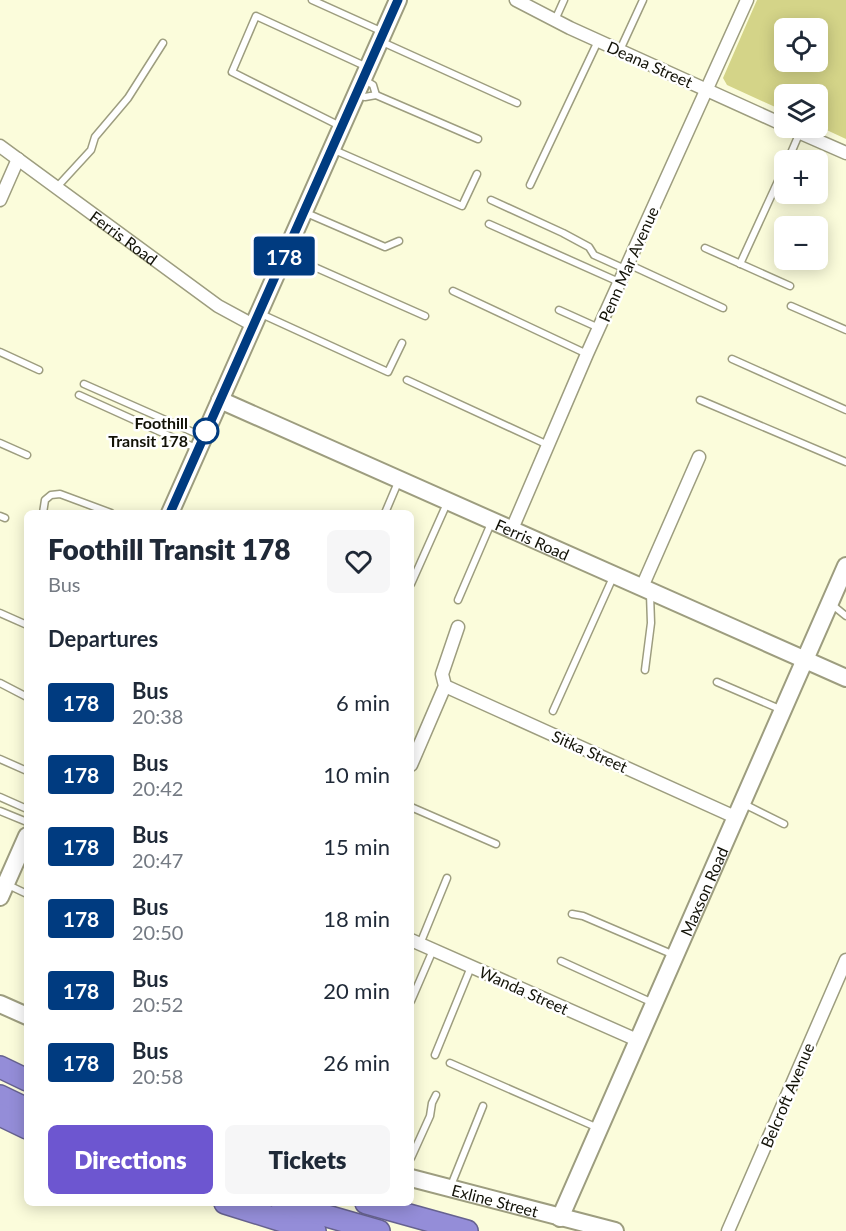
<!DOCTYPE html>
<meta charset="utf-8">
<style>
:root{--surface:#fff;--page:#f6f6f7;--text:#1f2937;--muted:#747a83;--accent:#6d56d0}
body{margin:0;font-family:Lato,sans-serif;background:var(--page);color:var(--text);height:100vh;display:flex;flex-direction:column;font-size:22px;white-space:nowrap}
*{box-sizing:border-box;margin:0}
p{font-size:20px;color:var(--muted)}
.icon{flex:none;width:33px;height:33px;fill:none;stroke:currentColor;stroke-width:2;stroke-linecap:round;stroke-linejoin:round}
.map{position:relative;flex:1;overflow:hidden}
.panel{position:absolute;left:24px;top:510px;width:390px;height:696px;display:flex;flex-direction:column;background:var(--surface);border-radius:9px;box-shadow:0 3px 15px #0003}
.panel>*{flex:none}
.badge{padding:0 12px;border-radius:4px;font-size:21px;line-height:39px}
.tools{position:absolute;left:774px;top:18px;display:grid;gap:12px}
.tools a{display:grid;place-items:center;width:54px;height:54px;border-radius:9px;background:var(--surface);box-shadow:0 3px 15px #0003;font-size:30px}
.map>.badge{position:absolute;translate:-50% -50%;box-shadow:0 0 0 3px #fff}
h2{padding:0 24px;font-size:22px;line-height:54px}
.round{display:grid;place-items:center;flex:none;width:63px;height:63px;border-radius:9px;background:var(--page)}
.head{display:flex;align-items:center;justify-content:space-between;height:102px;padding:0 24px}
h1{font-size:28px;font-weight:800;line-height:45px}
.cta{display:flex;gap:12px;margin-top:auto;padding:12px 24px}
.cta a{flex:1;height:69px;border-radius:9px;background:var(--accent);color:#fff;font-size:24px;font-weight:800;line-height:69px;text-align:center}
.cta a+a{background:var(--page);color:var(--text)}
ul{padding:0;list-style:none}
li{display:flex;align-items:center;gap:18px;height:72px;padding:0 24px}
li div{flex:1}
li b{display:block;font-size:22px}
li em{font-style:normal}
li .badge{min-width:66px;font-weight:700;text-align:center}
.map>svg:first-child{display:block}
.green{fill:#d4d488;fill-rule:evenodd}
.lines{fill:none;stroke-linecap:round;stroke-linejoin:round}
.lane-casing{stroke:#9d9d7f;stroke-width:9}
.street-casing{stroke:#9d9d7f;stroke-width:15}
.secondary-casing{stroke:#9d9d7f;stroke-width:20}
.highway-casing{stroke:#66628f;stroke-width:24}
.lane{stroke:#fff;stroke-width:6}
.street{stroke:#fff;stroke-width:12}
.secondary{stroke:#fff;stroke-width:16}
.highway{stroke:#948dd8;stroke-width:21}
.line-casing{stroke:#fff;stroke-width:14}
.line{stroke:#003b80;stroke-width:9}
.stop-dot{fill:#fff;stroke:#003b80;stroke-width:3}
.labels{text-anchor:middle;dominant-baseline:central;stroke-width:5;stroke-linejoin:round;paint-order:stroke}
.street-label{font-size:16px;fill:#121207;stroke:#fff}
.stop-label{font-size:16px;font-weight:bold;fill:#121207;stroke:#fff;text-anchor:end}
</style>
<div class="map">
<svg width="846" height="1231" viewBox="0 0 846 1231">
<rect width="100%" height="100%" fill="#fbfcdb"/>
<path class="green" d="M757,0H846V139L818,126V94H784V111L727,85L723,78ZM784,28H818V62H784Z"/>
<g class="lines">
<defs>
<g id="lane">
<path d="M312,0L383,32"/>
<path d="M555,20L564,0"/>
<path d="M380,41L517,103"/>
<path d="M620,50L643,0"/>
<path d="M357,95L365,97L376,95L373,85L363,79"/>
<path d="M376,95L478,139"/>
<path d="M340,126L232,72L256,16L367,67"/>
<path d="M332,149L462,206L477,174"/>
<path d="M788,160L800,132"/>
<path d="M530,185L598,41"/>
<path d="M57,187L91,150L95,137L128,98L163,43"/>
<path d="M491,200L563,233L589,247L594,255L625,269"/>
<path d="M304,212L385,247L399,241"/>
<path d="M489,224L619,282"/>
<path d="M705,248L790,286"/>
<path d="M285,254L425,316"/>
<path d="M628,264L723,308"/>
<path d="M740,264L784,168"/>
<path d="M453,291L587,354"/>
<path d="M791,306L846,330"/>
<path d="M559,310L599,328"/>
<path d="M259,313L388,372L402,343"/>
<path d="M0,352L39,370"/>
<path d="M732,359L846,410"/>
<path d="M407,380L548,445"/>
<path d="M84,384L204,437"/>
<path d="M79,395L198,449"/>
<path d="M700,400L846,462"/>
<path d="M0,443L27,455"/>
<path d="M43,513L45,500L51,495L60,494L111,513"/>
<path d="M385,513L399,480"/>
<path d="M0,516L5,518"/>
<path d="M411,584L448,501"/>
<path d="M458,600L492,521"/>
<path d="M830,603L846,616"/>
<path d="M0,613L27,625"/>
<path d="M645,670L651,623L650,594"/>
<path d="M717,682L782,710"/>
<path d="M0,683L27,697"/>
<path d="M553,711L614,575"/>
<path d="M0,759L27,771"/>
<path d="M0,797L27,809"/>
<path d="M742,803L784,824"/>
<path d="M411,807L496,844"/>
<path d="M0,811L27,822"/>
<path d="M6,884L27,894"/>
<path d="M572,914L583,916L674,955"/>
<path d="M420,944L447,878"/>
<path d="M561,961L653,1003"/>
<path d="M411,1001L433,950"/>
<path d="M435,1055L471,967"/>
<path d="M450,1063L598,1128"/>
<path d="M411,1158L430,1116L432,1103L436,1095"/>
<path d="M450,1188L483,1106"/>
</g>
<g id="street">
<path d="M516,0L570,28L784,125"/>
<path d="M789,128L846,153"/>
<path id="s1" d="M0,146L218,306L253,325"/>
<path d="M0,200L18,159"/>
<path d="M512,529L587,354L747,0"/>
<path d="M642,587L699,457"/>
<path d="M445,686L735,817"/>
<path d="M411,765L445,686L442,674L458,627"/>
<path d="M411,940L637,1040"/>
<path d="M728,1231L846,960"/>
</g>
<g id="secondary">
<path id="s2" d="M220,400L846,678"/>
<path d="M170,513L398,0"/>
<path d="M0,897L27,836"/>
<path d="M0,1004L27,1016"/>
<path id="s3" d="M411,1178L615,1231"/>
<path id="s4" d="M560,1218L846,566"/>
</g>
<g id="highway">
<path d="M0,1067L27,1080"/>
<path d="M0,1096L27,1109"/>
<path d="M0,1115L27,1128"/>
<path d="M225,1203L315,1231"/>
<path d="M282,1203L379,1231"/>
<path d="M366,1203L467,1231"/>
</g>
</defs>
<use href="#lane" class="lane-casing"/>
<use href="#street" class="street-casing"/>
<use href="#secondary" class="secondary-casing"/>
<use href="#highway" class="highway-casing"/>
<use href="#lane" class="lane"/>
<use href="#street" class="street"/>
<use href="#secondary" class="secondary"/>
<use href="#highway" class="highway"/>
</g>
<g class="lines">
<defs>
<path id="line" d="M170,513L398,0"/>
</defs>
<use href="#line" class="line-casing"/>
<use href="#line" class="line"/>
</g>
<circle class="stop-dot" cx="206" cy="431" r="12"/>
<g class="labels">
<g class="street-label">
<text transform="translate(650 64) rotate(24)">Deana Street</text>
<text stroke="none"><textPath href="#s1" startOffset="154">Ferris Road</textPath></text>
<text transform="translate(628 264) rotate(-66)">Penn Mar Avenue</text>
<text stroke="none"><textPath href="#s2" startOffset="342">Ferris Road</textPath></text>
<text transform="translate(590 751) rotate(24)">Sitka Street</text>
<text stroke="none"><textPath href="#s4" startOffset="357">Maxson Road</textPath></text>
<text transform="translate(524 990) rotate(24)">Wanda Street</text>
<text transform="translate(787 1095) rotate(-67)">Belcroft Avenue</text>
<text stroke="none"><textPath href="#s3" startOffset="87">Exline Street</textPath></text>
</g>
<g class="stop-label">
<text x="188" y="422">Foothill<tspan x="188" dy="18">Transit 178</tspan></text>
</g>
</g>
</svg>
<div class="tools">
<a><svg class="icon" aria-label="locate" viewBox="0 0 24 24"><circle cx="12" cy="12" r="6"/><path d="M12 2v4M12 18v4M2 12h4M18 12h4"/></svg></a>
<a><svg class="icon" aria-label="layers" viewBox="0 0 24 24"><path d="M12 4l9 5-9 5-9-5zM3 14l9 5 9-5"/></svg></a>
<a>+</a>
<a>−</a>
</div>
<b class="badge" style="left:284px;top:256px;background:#003b80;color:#fff">178</b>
<section class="panel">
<div class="head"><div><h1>Foothill Transit 178</h1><p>Bus</p></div><a class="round"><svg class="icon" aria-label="heart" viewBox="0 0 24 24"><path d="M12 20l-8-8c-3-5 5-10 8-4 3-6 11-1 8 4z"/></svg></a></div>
<h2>Departures</h2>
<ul>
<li><span class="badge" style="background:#003b80;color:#fff">178</span><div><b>Bus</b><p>20:38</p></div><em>6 min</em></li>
<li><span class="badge" style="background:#003b80;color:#fff">178</span><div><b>Bus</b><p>20:42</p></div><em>10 min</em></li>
<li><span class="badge" style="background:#003b80;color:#fff">178</span><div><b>Bus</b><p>20:47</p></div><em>15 min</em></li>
<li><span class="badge" style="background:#003b80;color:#fff">178</span><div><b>Bus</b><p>20:50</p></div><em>18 min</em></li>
<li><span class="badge" style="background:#003b80;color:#fff">178</span><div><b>Bus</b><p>20:52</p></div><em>20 min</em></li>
<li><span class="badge" style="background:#003b80;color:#fff">178</span><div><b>Bus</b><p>20:58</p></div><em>26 min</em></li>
</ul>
<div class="cta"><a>Directions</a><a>Tickets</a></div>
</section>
</div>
